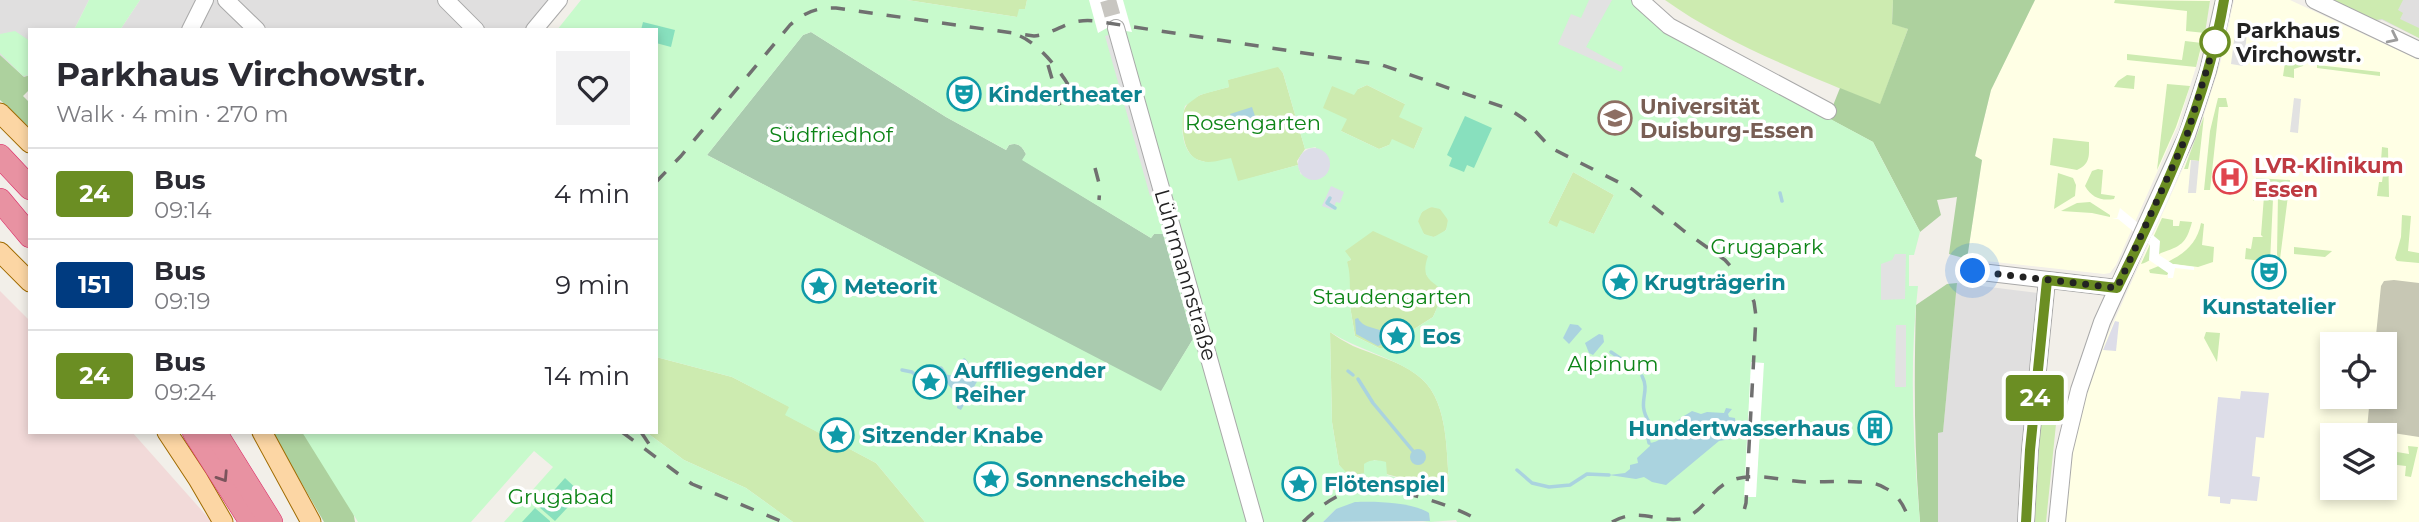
<!DOCTYPE html>
<meta charset="utf-8">
<style>
:root{--surface:#fff;--page:#f2f2f3;--text:#2b2b33;--muted:#7c7c81;--line:#e1e1e2}
body{margin:0;font-family:Montserrat,sans-serif;background:var(--page);color:var(--text);height:100vh;display:flex;flex-direction:column;font-size:26px;white-space:nowrap}
*{box-sizing:border-box;margin:0}
p{font-size:23px;color:var(--muted)}
.icon{flex:none;width:38px;height:38px;fill:none;stroke:currentColor;stroke-width:2;stroke-linecap:round;stroke-linejoin:round}
.map{position:relative;flex:1;overflow:hidden}
.details{position:absolute;left:28px;top:28px;width:630px;height:406px;display:flex;flex-direction:column;background:var(--surface);border-radius:0px;box-shadow:0 4px 10px #0003}
.details>*{flex:none}
.badge{padding:0 14px;border-radius:5px;font-size:24px;line-height:46px}
.controls{position:absolute;left:2320px;top:332px;display:grid;gap:14px}
.controls a{display:grid;place-items:center;width:77px;height:77px;border-radius:0px;background:var(--surface);box-shadow:0 4px 10px #0003;font-size:35px}
.you{position:absolute;width:35px;height:35px;margin:-18px;border:5px solid #fff;border-radius:50%;background:#1a73e8;box-shadow:0 0 0 10px #1a73e833}
.map>.badge{position:absolute;translate:-50% -50%;box-shadow:0 0 0 4px #fff}
.round{display:grid;place-items:center;flex:none;width:74px;height:74px;border-radius:0px;background:var(--page)}
.head{display:flex;align-items:center;justify-content:space-between;height:119px;padding:0 28px}
h1{font-size:33px;font-weight:700;line-height:52px}
ul{padding:0;list-style:none}
li{display:flex;align-items:center;gap:21px;height:91px;padding:0 28px;border-top:2px solid var(--line)}
li div{flex:1}
li b{display:block;font-size:26px}
li em{font-style:normal}
li .badge{min-width:77px;font-weight:700;text-align:center}
.map>svg:first-child{display:block}
.residential{fill:#e0dfdf}
.commercial{fill:#f2dad9}
.education{fill:#ffffe5;fill-rule:evenodd}
.construction{fill:#c7c7b4}
.grass{fill:#cdebb0}
.forest{fill:#add19e}
.cemetery{fill:#aacbaf}
.park{fill:#c8facc;fill-rule:evenodd}
.pitch{fill:#88e0be}
.parking{fill:#e2e2e2}
.plaza{fill:#dddde8}
.water{fill:#aad3df}
.pier{fill:#fff}
.lines{fill:none;stroke-linecap:round;stroke-linejoin:round}
.stream{stroke:#aad3df;stroke-width:3.5}
.minor-tunnel{stroke:#c8c6c1;stroke-width:16;stroke-dasharray:16 8;stroke-linecap:butt}
.minor-casing{stroke:#a9a9a9;stroke-width:18}
.major-casing{stroke:#a06b00;stroke-width:21}
.highway-casing{stroke:#dc2a67;stroke-width:24}
.minor{stroke:#fff;stroke-width:16}
.major{stroke:#fcd6a4;stroke-width:19}
.highway{stroke:#e892a2;stroke-width:23}
.rail{stroke:#707070;stroke-width:3.5;stroke-dasharray:14 14;stroke-linecap:butt}
.oneway{stroke:#9c9c9c}
.oneway2{stroke:#7b545c}
.line-casing{stroke:#fff;stroke-width:16}
.line{stroke:#6b8e23;stroke-width:10}
.walk{stroke:#222;stroke-width:7;stroke-dasharray:0 12.6}
.stop-dot{fill:#fff;stroke:#6b8e23;stroke-width:3.5}
.labels{text-anchor:middle;dominant-baseline:central;stroke-width:7;stroke-linejoin:round;paint-order:stroke}
.stop-label{font-size:21px;font-weight:bold;fill:#222;stroke:#fff;text-anchor:start}
.culture-label{font-size:21px;font-weight:bold;fill:#0d838f;stroke:#fff;text-anchor:start}
.education-label{font-size:21px;font-weight:bold;fill:#785e54;stroke:#fff;text-anchor:start}
.park-label{font-size:21px;fill:#0c8416;stroke:#fff}
.health-label{font-size:21px;font-weight:bold;fill:#be3a42;stroke:#fff;text-anchor:start}
.street-label{font-size:21px;fill:#222;stroke:#fff}
</style>
<div class="map">
<svg width="2419" height="522" viewBox="0 0 2419 522">
<rect width="100%" height="100%" fill="#f2efe9"/>
<g class="residential">
<path d="M0,0H89L74,30H30V75L24,77L0,55Z"/>
<path d="M140,0H550L526,30H120Z"/>
<path d="M2334,0H2419V38L2382,20L2378,21Z"/>
<path d="M1957,283L2038,293L2020,522H1938V433L1943,431Z"/>
</g>
<path class="commercial" d="M0,291L30,321V432H132L212,522H0Z"/>
<g class="education">
<path d="M2035,0H2210L2200,54L2178,125L2116,265L2110,273L2104,274L1967,259L1982,160L1975,157L1991,90Z"/>
<path d="M2234,0H2290L2419,60V522H2065L2070,458L2091,372L2197,137L2220,64ZM2333,345H2385V397H2333ZM2333,436H2385V488H2333Z"/>
</g>
<path class="construction" d="M2394,280L2419,283V437L2367,429L2370,397H2385V345H2375L2381,286L2384,281Z"/>
<g class="grass">
<path d="M907,0H1027L1025,10L1017,17Z"/>
<path d="M1665,0H1893L1892,23L1908,29L1880,105C1811,76 1726,44 1665,0Z"/>
<path d="M2115,0L2210,1L2205,33L2186,31L2187,11L2114,3Z"/>
<path d="M2328,0H2403L2398,10L2403,13L2400,19L2419,28V38L2382,19L2370,21Z"/>
<path d="M2185,41L2202,43L2196,67L2127,60V54L2182,60Z"/>
<path d="M2287,49L2311,52V58L2305,59L2303,66L2294,69V78L2283,76Z"/>
<path d="M2317,65L2380,72V76L2317,68Z"/>
<path d="M1278,66L1283,73L1305,149L1297,161L1298,165L1237,182C1228,176 1219,169 1209,164C1205,161 1199,161 1194,158C1187,152 1184,142 1183,133C1178,96 1199,95 1229,87L1227,80Z"/>
<path d="M2127,75L2135,76L2134,89L2114,87L2118,81Z"/>
<path d="M2167,84L2190,86L2176,127L2157,170Z"/>
<path d="M1332,85L1358,89L1367,85L1405,104L1423,128L1414,149L1389,145L1379,149L1341,131L1322,108Z"/>
<path d="M2218,98H2226L2228,107H2219L2210,190H2204L2210,131Z"/>
<path d="M2204,116L2199,161L2190,160L2188,169H2184Z"/>
<path d="M2053,138L2089,142C2089,154 2091,164 2077,170L2050,165Z"/>
<path d="M2382,147L2388,148L2389,197L2377,196L2379,182H2382L2384,168L2387,169L2388,162L2381,161Z"/>
<path d="M2098,169L2103,170L2101,194L2115,196L2114,199C2101,201 2092,198 2085,186L2092,171Z"/>
<path d="M1573,172L1614,195L1594,234L1560,221L1557,228L1548,223Z"/>
<path d="M2058,173L2073,178L2076,185L2075,196L2054,209Z"/>
<path d="M2256,178L2290,180L2280,259L2277,255L2278,194L2271,188H2265L2253,201Z"/>
<path d="M2268,195L2273,199L2270,262L2245,259L2246,248L2251,249L2253,237H2263L2261,235L2264,196Z"/>
<path d="M2090,202L2110,215V217L2092,213L2061,211L2077,203Z"/>
<circle cx="1433" cy="222" r="15"/>
<path d="M2402,215L2411,216L2408,251L2419,253V263L2397,261L2395,258L2401,237Z"/>
<path d="M2162,218L2173,220V226H2179L2180,221L2192,222C2186,244 2181,246 2161,253C2154,256 2149,262 2141,264Z"/>
<path d="M2201,223L2204,224L2202,245L2214,247L2213,262L2198,267L2174,264L2167,275L2150,273L2149,270C2173,260 2196,251 2201,223Z"/>
<path d="M1373,230L1429,256L1426,274L1444,292L1433,317L1384,348H1379L1355,336L1350,306L1352,302L1349,291L1347,261L1351,260L1344,251Z"/>
<path d="M2294,247L2332,251L2331,252L2325,257L2294,254Z"/>
<path d="M1330,332C1337,337 1345,342 1353,346C1374,355 1399,361 1417,375C1448,397 1446,447 1449,481L1447,485L1440,488L1386,474V463L1374,460L1364,473L1349,477L1339,465L1332,422Z"/>
<path d="M2206,332L2220,333L2217,362L2204,338Z"/>
<path d="M656,357L732,377L790,407L786,415L876,463L925,522H793L746,488L684,460L646,432H656Z"/>
<path d="M2038,415L2054,417L2053,423L2056,424L2046,522H2030Z"/>
<path d="M2391,443L2397,452L2409,454L2408,446L2418,447L2411,477L2405,476L2406,466L2389,464Z"/>
</g>
<g class="forest">
<path d="M1893,0H2035L1991,90L1975,156L1982,160L1967,259L1949,254L1957,197L1937,200L1941,215L1920,232L1873,142L1828,118L1840,88L1880,104L1908,29L1892,24Z"/>
<path d="M0,55L24,77L30,75V89L23,96L30,103V128L0,100Z"/>
<path d="M1957,283L1943,432L1938,433V522H1920C1914,449 1914,378 1916,305L1947,284Z"/>
<path d="M272,432H339L355,522H324Z"/>
</g>
<path class="cemetery" d="M811,32L946,117L1006,150L1009,145C1018,142 1022,146 1026,154L1023,160L1151,238L1154,234H1163L1193,339L1161,392L707,155L803,35Z"/>
<g class="park">
<path d="M89,0H140L120,30H74Z"/>
<path d="M581,0H907L1017,17L1019,9H1025L1027,0H1633L1749,75L1873,142L1877,150L1920,232L1914,255H1909V286H1918C1909,364 1913,444 1920,522H1457L1456,520L1430,522L1336,509L1323,522H925L876,463L785,415L789,407L732,377L656,357V30H557ZM811,32L946,117L1006,150L1009,145C1018,142 1022,146 1026,154L1022,160L1151,238L1154,234H1163L1193,339L1161,391L707,155L803,35ZM1278,67L1283,73L1305,149L1316,147L1301,175L1298,165L1238,181L1231,158C1223,159 1211,164 1202,161C1180,156 1180,123 1185,106L1200,95L1229,87L1228,80ZM1367,85L1405,104L1399,117L1423,128L1414,149L1392,139L1389,145L1379,149L1341,131L1347,119L1323,108L1332,86L1354,95L1358,89ZM1573,172L1614,195L1594,234L1560,220L1557,227L1548,223ZM1431,207L1440,209L1448,220L1446,230L1434,237L1424,234L1418,221L1422,212ZM1373,231L1428,256C1420,279 1431,279 1444,292L1433,317L1385,348H1379L1355,336L1350,306L1352,305C1348,291 1352,277 1347,262L1351,259L1345,251ZM1330,332C1356,349 1395,358 1417,375C1448,397 1446,447 1449,481L1447,485L1439,488L1387,475L1386,462C1378,460 1371,459 1364,464V473L1350,476L1339,465L1332,422Z"/>
<path d="M15,31L30,41V75L23,76L0,53V34Z"/>
<path d="M302,432H646L684,460L746,488L793,522H504L553,467L534,451L471,522H358Z"/>
</g>
<g class="pitch">
<path d="M643,22L675,30L671,47L656,43V30H641Z"/>
<path d="M1465,116L1492,128L1474,168L1467,165L1464,172L1449,166L1452,158L1447,155Z"/>
<path d="M565,478L581,493L555,521L539,507Z"/>
<path d="M535,508L550,521V522H522Z"/>
</g>
<g class="parking">
<path d="M1589,0H1612L1586,47L1623,67L1621,72L1558,44L1571,14L1581,18Z"/>
<path d="M2235,33L2247,34L2243,66L2231,64Z"/>
<path d="M1112,34L1157,194L1150,196L1105,36Z"/>
<path d="M2294,98L2301,99L2298,133L2290,132Z"/>
<path d="M2191,160L2199,161L2196,193H2188Z"/>
<path d="M1895,254H1906L1905,299L1881,300V264L1892,260Z"/>
<path d="M1896,325H1906V387H1895Z"/>
</g>
<g class="plaza">
<circle cx="1314" cy="164" r="16"/>
<path d="M1331,186L1344,192L1340,203L1336,202L1333,210L1322,206Z"/>
<path d="M2115,321L2119,322L2116,351L2103,350Z"/>
<path d="M2241,391L2269,393L2264,438L2256,437L2252,476L2260,477L2257,501L2231,499L2230,504L2220,503V497L2208,496L2218,397L2240,399Z"/>
</g>
<g class="water">
<path d="M1252,107L1256,119L1234,125L1230,114Z"/>
<path d="M1358,318C1365,332 1384,325 1393,339L1378,346L1356,334L1355,319Z"/>
<path d="M1570,324L1578,325L1582,329L1569,344L1563,338Z"/>
<path d="M1599,334L1603,335L1604,342L1593,355L1589,353L1585,343Z"/>
<path d="M964,358C971,362 969,372 979,378L961,410L957,408L958,394C952,389 944,383 945,374L953,376L960,368L958,364Z"/>
<path d="M1726,408L1732,409L1728,414L1729,417L1735,418L1736,428L1731,439L1719,441L1666,485L1652,482L1644,477L1636,479L1609,475L1625,473L1630,469V465L1638,463L1637,458L1650,446L1649,443C1659,443 1666,434 1673,425C1678,419 1686,415 1692,411L1701,414L1707,412L1724,413Z"/>
<circle cx="1418" cy="457" r="8"/>
<path d="M1355,502C1375,501 1412,502 1429,513L1430,521L1323,522L1336,509Z"/>
</g>
<g class="pier">
<path d="M1089,0H1123L1132,32L1107,28L1098,33Z"/>
<path d="M2120,208L2160,241L2159,255L2173,264L2194,267V270L2175,268L2173,278H2168V273L2149,260L2150,245L2118,219H2112L2117,218Z"/>
<path d="M1751,362L1764,363L1756,497H1744Z"/>
</g>
<g class="lines">
<g class="stream">
<path d="M1780,193L1782,201"/>
<path d="M1330,198L1327,203L1335,208"/>
<path d="M1611,352L1627,363"/>
<path d="M902,370L912,372L922,381L929,379L937,368H941L945,374"/>
<path d="M1348,371L1353,375"/>
<path d="M1642,376C1651,393 1636,401 1649,422L1646,429L1649,443"/>
<path d="M1358,379L1373,403L1413,451"/>
<path d="M1517,470L1532,483L1549,487L1570,485L1587,474L1609,475"/>
</g>
<path class="minor-tunnel" d="M1108,0L1116,28"/>
<defs>
<g id="minor">
<path d="M226,0L257,30"/>
<path d="M446,0L476,30"/>
<path d="M1640,0L1669,26L1828,111"/>
<path d="M2314,0L2419,50"/>
<path d="M1116,28L1255,522"/>
<path d="M190,30L205,0"/>
<path d="M534,30L559,0"/>
<path d="M1973,271L2117,288"/>
<path d="M2026,522L2030,450L2047,280"/>
<path d="M2057,522L2064,452L2079,390L2102,322L2187,135L2208,71L2224,0"/>
</g>
<g id="major">
<path d="M0,113L30,143"/>
<path d="M0,252L30,282"/>
<path d="M167,432L198,479L223,522"/>
<path d="M262,432L311,522"/>
</g>
<g id="highway">
<path d="M0,156L30,188"/>
<path d="M0,200L30,236"/>
<path d="M194,432L251,522"/>
<path d="M215,432L271,522"/>
</g>
</defs>
<use href="#minor" class="minor-casing"/>
<use href="#major" class="major-casing"/>
<use href="#highway" class="highway-casing"/>
<use href="#minor" class="minor"/>
<use href="#major" class="major"/>
<use href="#highway" class="highway"/>
<g class="rail">
<path d="M1020,36C1041,45 1069,80 1076,101"/>
<path d="M1048,65L1060,106"/>
<path d="M1095,168L1100,187L1099,200"/>
<path d="M656,182L681,156L790,25C803,13 817,7 836,8L1034,36C1059,33 1066,18 1095,21L1382,65L1509,109L1524,119L1551,148L1632,189L1684,231L1725,260L1747,285L1754,302L1756,316L1746,503L1741,522"/>
<path d="M622,432L692,484L783,522"/>
<path d="M641,432L655,453"/>
<path d="M1303,522C1319,507 1338,492 1359,489C1385,484 1460,506 1480,522"/>
<path d="M1612,522C1639,507 1655,522 1680,519C1704,514 1709,490 1730,481C1752,471 1782,481 1805,482C1823,482 1841,481 1859,482C1868,482 1877,483 1885,488C1898,494 1906,508 1909,522"/>
</g>
</g>
<defs><path id="oneway-chevron" d="M-2-3.5L2.5 0L-2 3.5" fill="none" stroke-width="1.6" stroke-linecap="round" stroke-linejoin="round" transform="scale(1.75)"/></defs>
<use class="oneway" href="#oneway-chevron" transform="translate(2393 38) rotate(26)"/>
<use class="oneway2" href="#oneway-chevron" transform="translate(223 477) rotate(57)"/>
<g class="lines">
<defs>
<path id="line" d="M2026,522L2030,450L2047,280L2117,288C2163,196 2207,102 2224,0"/>
</defs>
<use href="#line" class="line-casing"/>
<use href="#line" class="line"/>
<path class="walk" d="M1973,271L2117,288L2187,135L2215,42"/>
</g>
<defs>
<symbol id="theatre-ring" viewBox="-11 -11 22 22"><circle r="9.5" fill="#fff" stroke="#0f9aa8" stroke-width="1.5"/><path d="M-5-5.5Q0-4 5-5.5V0Q5 5 0 6Q-5 5-5 0ZM-3.3-2.5H-1v1.5H-3.3ZM1-2.5H3.3v1.5H1ZM-2.8 1Q0 5.5 2.8 1Z" fill="#0f9aa8"/></symbol>
<symbol id="university-ring" viewBox="-11 -11 22 22"><circle r="9.5" fill="#fff" stroke="#8d6e63" stroke-width="1.5"/><path d="M0-5L7-2L0 1L-7-2ZM-4 1L0 2.5L4 1V4Q0 6-4 4Z" fill="#8d6e63"/></symbol>
<symbol id="hospital-ring" viewBox="-11 -11 22 22"><circle r="9.5" fill="#fff" stroke="#e0444e" stroke-width="1.5"/><path d="M-5-5h3v3.5h4V-5h3V5h-3V1.5h-4V5h-3Z" fill="#e0444e"/></symbol>
<symbol id="sight-ring" viewBox="-11 -11 22 22"><circle r="9.5" fill="#fff" stroke="#0f9aa8" stroke-width="1.5"/><path d="M0-6L1.8-2.2L6-1.7L2.9 1.2L3.7 5.4L0 3.3L-3.7 5.4L-2.9 1.2L-6-1.7L-1.8-2.2Z" fill="#0f9aa8"/></symbol>
<symbol id="building-ring" viewBox="-11 -11 22 22"><circle r="9.5" fill="#fff" stroke="#0f9aa8" stroke-width="1.5"/><path d="M-4-6H4V6H1V3H-1V6H-4ZM-2.5-4.3h1.7v1.8h-1.7ZM.8-4.3h1.7v1.8H.8ZM-2.5-1h1.7V.8h-1.7ZM.8-1h1.7V.8H.8Z" fill="#0f9aa8"/></symbol>
</defs>
<g fill-rule="evenodd">
<use href="#theatre-ring" x="945" y="75" width="38" height="38"/>
<use href="#university-ring" x="1596" y="99" width="38" height="38"/>
<use href="#hospital-ring" x="2211" y="158" width="38" height="38"/>
<use href="#theatre-ring" x="2250" y="253" width="38" height="38"/>
<use href="#sight-ring" x="1601" y="263" width="38" height="38"/>
<use href="#sight-ring" x="800" y="267" width="38" height="38"/>
<use href="#sight-ring" x="1378" y="317" width="38" height="38"/>
<use href="#sight-ring" x="911" y="363" width="38" height="38"/>
<use href="#building-ring" x="1856" y="409" width="38" height="38"/>
<use href="#sight-ring" x="818" y="416" width="38" height="38"/>
<use href="#sight-ring" x="972" y="460" width="38" height="38"/>
<use href="#sight-ring" x="1280" y="465" width="38" height="38"/>
</g>
<circle class="stop-dot" cx="2215" cy="42" r="14"/>
<g class="labels">
<g class="stop-label">
<text x="2236" y="30">Parkhaus<tspan x="2236" dy="24">Virchowstr.</tspan></text>
</g>
<g class="culture-label">
<text x="988" y="94">Kindertheater</text>
<text x="1644" y="282">Krugträgerin</text>
<text x="844" y="286">Meteorit</text>
<text x="2269" y="306" text-anchor="middle">Kunstatelier</text>
<text x="1422" y="336">Eos</text>
<text x="954" y="370">Auffliegender<tspan x="954" dy="24">Reiher</tspan></text>
<text x="1850" y="428" text-anchor="end">Hundertwasserhaus</text>
<text x="862" y="435">Sitzender Knabe</text>
<text x="1016" y="479">Sonnenscheibe</text>
<text x="1324" y="484">Flötenspiel</text>
</g>
<g class="education-label">
<text x="1640" y="106">Universität<tspan x="1640" dy="24">Duisburg-Essen</tspan></text>
</g>
<g class="park-label">
<text x="1253" y="122">Rosengarten</text>
<text x="831" y="134">Südfriedhof</text>
<text x="1767" y="246">Grugapark</text>
<text x="1392" y="296">Staudengarten</text>
<text x="1613" y="363">Alpinum</text>
<text x="561" y="496">Grugabad</text>
</g>
<g class="health-label">
<text x="2254" y="165">LVR-Klinikum<tspan x="2254" dy="24">Essen</tspan></text>
</g>
<g class="street-label">
<text transform="translate(1186 275) rotate(74)">Lührmannstraße</text>
</g>
</g>
</svg>
<div class="controls">
<a><svg class="icon" aria-label="locate" viewBox="0 0 24 24"><circle cx="12" cy="12" r="6"/><path d="M12 2v4M12 18v4M2 12h4M18 12h4"/></svg></a>
<a><svg class="icon" aria-label="layers" viewBox="0 0 24 24"><path d="M12 4l9 5-9 5-9-5zM3 14l9 5 9-5"/></svg></a>
</div>
<div class="you" style="left:1973px;top:271px"></div>
<b class="badge" style="left:2035px;top:398px;background:#6b8e23;color:#fff">24</b>
<section class="details">
<div class="head"><div><h1>Parkhaus Virchowstr.</h1><p>Walk · 4 min · 270 m</p></div><a class="round"><svg class="icon" aria-label="heart" viewBox="0 0 24 24"><path d="M12 20l-8-8c-3-5 5-10 8-4 3-6 11-1 8 4z"/></svg></a></div>
<ul>
<li><span class="badge" style="background:#6b8e23;color:#fff">24</span><div><b>Bus</b><p>09:14</p></div><em>4 min</em></li>
<li><span class="badge" style="background:#003b80;color:#fff">151</span><div><b>Bus</b><p>09:19</p></div><em>9 min</em></li>
<li><span class="badge" style="background:#6b8e23;color:#fff">24</span><div><b>Bus</b><p>09:24</p></div><em>14 min</em></li>
</ul>
</section>
</div>
